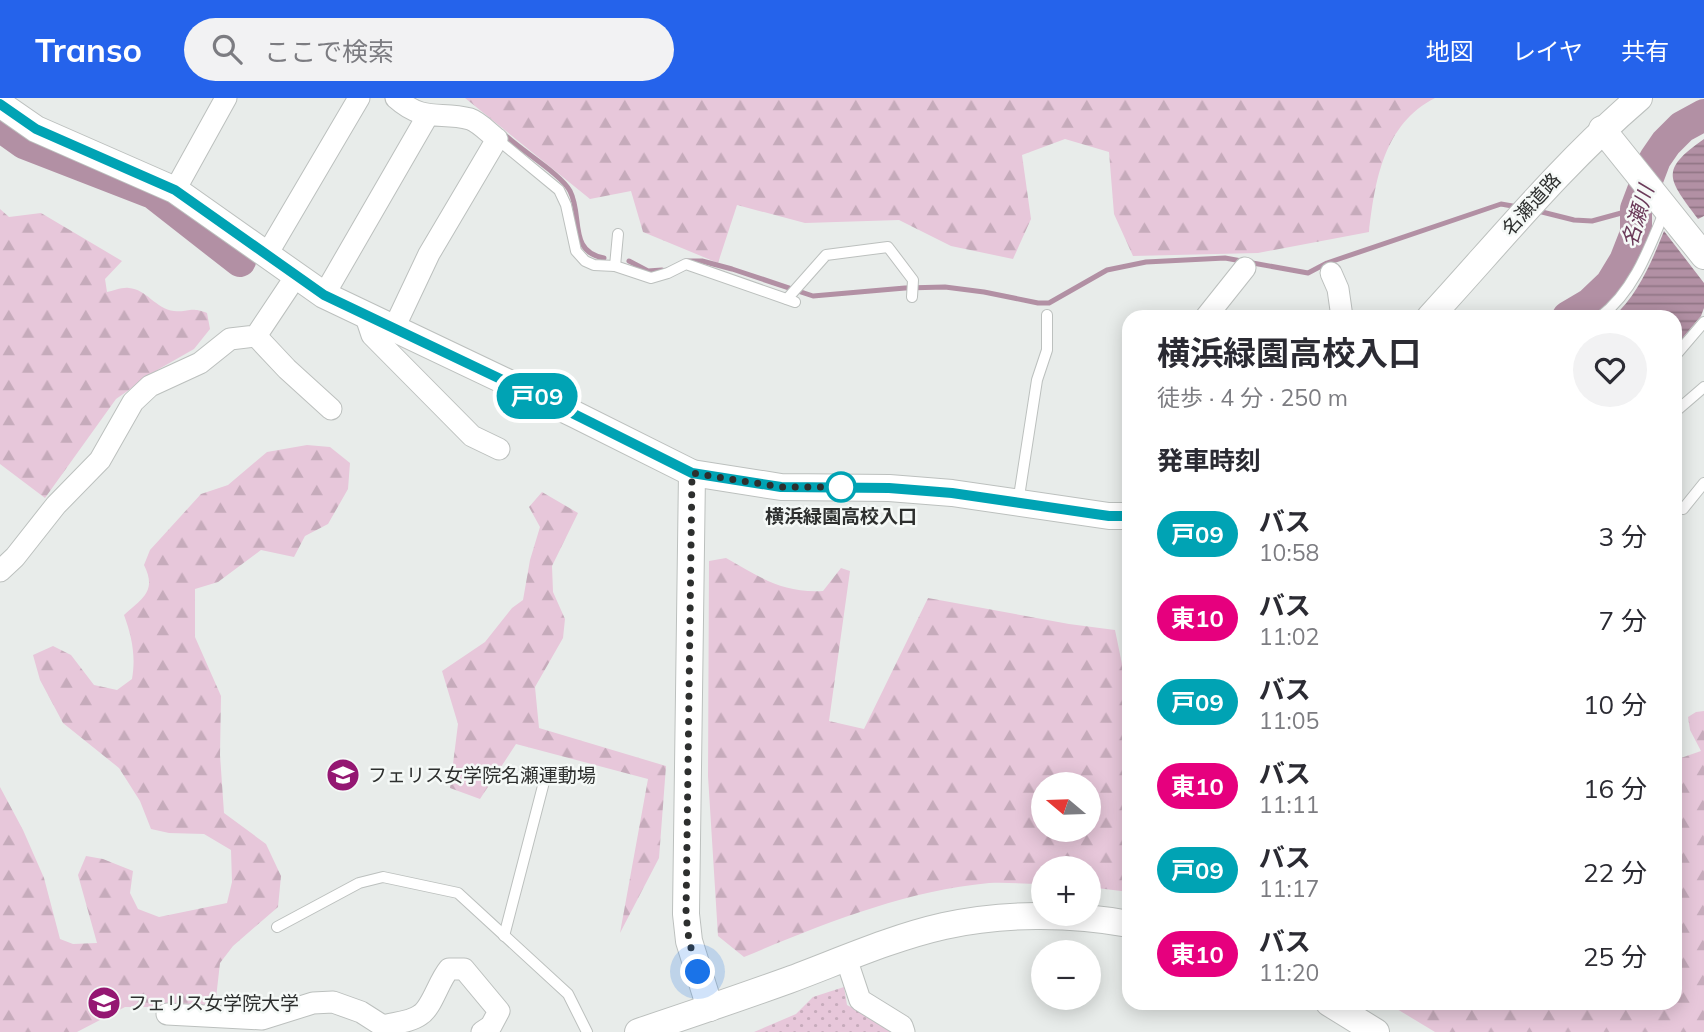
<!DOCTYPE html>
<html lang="ja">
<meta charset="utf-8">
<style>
:root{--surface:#fff;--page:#f2f2f3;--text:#2b2b33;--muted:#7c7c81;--accent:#2563eb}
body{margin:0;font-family:Mulish,"Noto Sans JP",sans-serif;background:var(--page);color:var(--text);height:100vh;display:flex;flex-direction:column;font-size:26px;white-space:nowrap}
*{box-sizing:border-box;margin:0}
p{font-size:23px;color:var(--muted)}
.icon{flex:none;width:38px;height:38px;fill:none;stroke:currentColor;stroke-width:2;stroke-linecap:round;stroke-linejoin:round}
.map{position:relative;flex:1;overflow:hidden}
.panel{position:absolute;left:1122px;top:212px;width:560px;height:700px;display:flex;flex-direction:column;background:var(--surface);border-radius:21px;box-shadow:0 4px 18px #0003}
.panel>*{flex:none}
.badge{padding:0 14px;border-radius:23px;font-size:24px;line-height:46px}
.needle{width:46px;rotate:289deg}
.buttons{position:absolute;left:1031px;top:674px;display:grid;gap:14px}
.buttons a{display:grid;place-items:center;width:70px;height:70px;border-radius:50%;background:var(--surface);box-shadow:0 4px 18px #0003;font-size:35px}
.you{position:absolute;width:35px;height:35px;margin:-18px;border:5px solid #fff;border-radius:50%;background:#1a73e8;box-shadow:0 0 0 10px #1a73e833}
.map>.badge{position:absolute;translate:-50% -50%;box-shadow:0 0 0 4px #fff}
h2{padding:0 35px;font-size:26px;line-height:63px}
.round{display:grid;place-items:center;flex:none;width:74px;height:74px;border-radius:37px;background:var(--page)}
.summary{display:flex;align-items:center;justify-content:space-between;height:119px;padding:0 35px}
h1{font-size:33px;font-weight:700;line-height:52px}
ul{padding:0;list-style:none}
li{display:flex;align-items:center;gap:21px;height:84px;padding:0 35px}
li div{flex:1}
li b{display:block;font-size:26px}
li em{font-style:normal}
li .badge{min-width:77px;font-weight:700;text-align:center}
header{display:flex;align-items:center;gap:42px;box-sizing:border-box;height:98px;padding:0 35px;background:var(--accent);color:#fff}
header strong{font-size:33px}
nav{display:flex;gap:38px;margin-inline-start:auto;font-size:24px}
.search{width:490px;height:63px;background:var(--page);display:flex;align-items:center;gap:18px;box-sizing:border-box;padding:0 24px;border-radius:38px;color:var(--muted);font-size:26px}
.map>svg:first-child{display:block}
.grass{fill:url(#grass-dots)}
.forest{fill:url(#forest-firs);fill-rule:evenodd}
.water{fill:url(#water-rules)}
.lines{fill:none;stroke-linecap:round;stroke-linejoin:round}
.stream{stroke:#b290a4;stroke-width:5}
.river{stroke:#b290a4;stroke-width:32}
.service-casing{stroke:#bcc0be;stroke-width:12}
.minor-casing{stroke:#bcc0be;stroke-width:23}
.tertiary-casing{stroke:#bcc0be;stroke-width:28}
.service{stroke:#fff;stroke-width:10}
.minor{stroke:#fff;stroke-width:21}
.tertiary{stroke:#fff;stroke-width:26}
.line-casing{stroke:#fff;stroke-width:16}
.line{stroke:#00a3b4;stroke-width:10}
.walk{stroke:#2d2f2e;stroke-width:7;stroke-dasharray:0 12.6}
.stop-dot{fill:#fff;stroke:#00a3b4;stroke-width:3.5}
.labels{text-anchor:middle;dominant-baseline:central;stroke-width:5;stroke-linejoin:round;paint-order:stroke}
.street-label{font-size:19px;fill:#2d2f2e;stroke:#f5f9f7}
.stop-label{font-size:19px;font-weight:bold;fill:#2d2f2e;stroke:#f5f9f7}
.poi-label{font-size:19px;fill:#2d2f2e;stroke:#f5f9f7;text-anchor:start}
.water-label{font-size:21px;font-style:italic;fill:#6b3b5a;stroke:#f5f9f7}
</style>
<header>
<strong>Transo</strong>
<div class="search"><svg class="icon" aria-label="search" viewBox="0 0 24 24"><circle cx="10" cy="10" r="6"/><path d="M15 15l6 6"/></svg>ここで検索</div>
<nav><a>地図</a><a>レイヤ</a><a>共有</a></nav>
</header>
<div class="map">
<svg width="1704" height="934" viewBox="0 0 1704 934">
<defs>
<pattern id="grass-dots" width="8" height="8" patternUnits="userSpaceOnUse" patternTransform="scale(1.75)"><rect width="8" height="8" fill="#e7c7da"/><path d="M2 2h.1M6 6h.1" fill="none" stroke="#c6abbb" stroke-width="1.8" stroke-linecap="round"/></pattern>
<pattern id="forest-firs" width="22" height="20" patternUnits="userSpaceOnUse" patternTransform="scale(1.75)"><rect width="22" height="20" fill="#e7c7da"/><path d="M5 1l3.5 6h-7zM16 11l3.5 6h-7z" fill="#c6abbb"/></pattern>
<pattern id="water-rules" width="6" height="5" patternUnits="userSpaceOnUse" patternTransform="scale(1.75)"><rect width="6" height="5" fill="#b290a4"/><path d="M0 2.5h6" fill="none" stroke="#917686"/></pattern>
</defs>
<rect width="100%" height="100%" fill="#e8ecea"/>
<path class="grass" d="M844,889L847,907L887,929L891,934H754L796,916L813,899Z"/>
<g class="forest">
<path d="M465,0H1435C1384,26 1375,82 1369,134L1258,155L1133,158L1114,116L1109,54L1065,41L1022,57L1031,121L1013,161L951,148L899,122L805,125L737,107L718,165L643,134L631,93L590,101Z"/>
<path d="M0,111L9,119L41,115L122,163L105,181L107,194C113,193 122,189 129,190C146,191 156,211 174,213C189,215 189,208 207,215L210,231L194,251L159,271L116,301L45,400L0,366Z"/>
<path d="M307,347L330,349L350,365L348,391L328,426L305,438L294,459L261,452L218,484L195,491V539L221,598L220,657L224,715L266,746L281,778L278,809L233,848L220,865L215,909H125L77,934H0V689L23,732L44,780L60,841L73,846L97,845L78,777L86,758L103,761L133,773L130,795L138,811L159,819L227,805L232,784L231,752L204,736L169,735L151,731L140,703L119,670L63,625L40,582L33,557L53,548L71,557L94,587L117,592L132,581C136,558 132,539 124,517C143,500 157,493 144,467L150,452L201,396L228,387L267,354Z"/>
<path d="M542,394L578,415L552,468L553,494L565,521L563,540L535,589L539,630L666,668L659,760L620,835L648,681L516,646L480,701L450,690L458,626L442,573L485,544L512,510L523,502L530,462L540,429L529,409Z"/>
<path d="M726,460C762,480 781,495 823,493L841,470L850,473L829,623L864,631L928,500L1069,526L1115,532L1129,600V794L1089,789L1088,770H1043V786C1025,786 1007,784 989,785C904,793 823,826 744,859L718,838L708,678L709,463ZM1043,686H1088V732H1043Z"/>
<path d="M1704,613V934H1435L1387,905H1675V662L1701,653L1690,632L1688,619L1696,614Z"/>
</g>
<g class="water">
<path d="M1704,41V118L1698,121C1669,81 1658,73 1704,41Z"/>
<path d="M1664,133L1704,185V210L1701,218L1675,249V219H1613C1638,197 1652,163 1664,133Z"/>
</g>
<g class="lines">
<g class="stream">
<path d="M504,36C520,52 561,76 570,93C583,118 568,154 604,160"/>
<path d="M1538,113L1574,122L1592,123L1636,111"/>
<path d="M629,163L648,173L662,172"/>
<path d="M687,163H702L732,171L813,198L905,190L945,189L984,194L1038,205H1049L1107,172L1146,164L1225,160L1308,175L1327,165L1501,106L1518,109"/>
</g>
<g class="river">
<path d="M0,28L24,45L153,95L240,163"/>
<path d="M1568,219L1590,206L1611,186L1625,163L1636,135V111L1655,61L1666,45L1682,29L1704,17"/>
</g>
<defs>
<g id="service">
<path d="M497,41L559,92L566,107L576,153L585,163L594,167L615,168L651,180L668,175L686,166L795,204"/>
<path d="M615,168L618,136"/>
<path d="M787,201L826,157L888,149L913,182L912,199"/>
<path d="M1600,219C1634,193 1649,151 1665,112"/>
<path d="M1675,258L1704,224"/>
<path d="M1675,314L1704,289"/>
<path d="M1018,405L1037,282L1047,252V217"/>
<path d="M1683,411L1704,385"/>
<path d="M277,829L359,785L383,779L458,795L568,896L587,934"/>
<path d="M504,838L544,684"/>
</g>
<g id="minor">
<path d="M175,92L226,0"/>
<path d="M266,158L359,0"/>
<path d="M1331,175L1338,191L1342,219"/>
<path d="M324,197L428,17"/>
<path d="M365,216L372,237L472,338L499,351"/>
<path d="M1206,219L1245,170"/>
<path d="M394,230L429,156L497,41C489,35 479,24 470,21C439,13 424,25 396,0"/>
<path d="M256,238L287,271L331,311"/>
<path d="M0,473L15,459L56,407L100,362L133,304L150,288L200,265L230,241L256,238L296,178"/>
<path d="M846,860L860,902L902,928L904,934"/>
<path d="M167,916L262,921L313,905L333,904L361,914L383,928C393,925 411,924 420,917C432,910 438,884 449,871H464L499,913L491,928L482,934"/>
</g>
<g id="tertiary">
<path d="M0,6L36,31L175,92L324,197L574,316L692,375L781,389L889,390L952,395L1109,418H1129"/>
<path d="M1602,31L1704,158"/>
<path d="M1430,219C1498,145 1562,66 1639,0"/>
<path d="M692,375L686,816L689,843L710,910"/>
<path d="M1329,905L1376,934"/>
<path d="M638,934C689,917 739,900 789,882C840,863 891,840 944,828C1003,815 1070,815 1129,826"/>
</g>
</defs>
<use href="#service" class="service-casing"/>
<use href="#minor" class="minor-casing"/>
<use href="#tertiary" class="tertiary-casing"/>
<use href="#service" class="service"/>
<use href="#minor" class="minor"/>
<use href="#tertiary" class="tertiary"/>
</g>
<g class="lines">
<defs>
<path id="line" d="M0,6L36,31L175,92L324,197L574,316L692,375L781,389L889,390L952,395L1109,418H1129"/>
</defs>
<use href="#line" class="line-casing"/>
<use href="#line" class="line"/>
<path class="walk" d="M698,874L689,843L686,816L692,375L781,389H841"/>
</g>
<defs>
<symbol id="university-disc" viewBox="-11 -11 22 22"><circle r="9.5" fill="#941772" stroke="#f5f9f7"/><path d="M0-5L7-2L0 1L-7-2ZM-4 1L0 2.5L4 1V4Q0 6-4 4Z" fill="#fff"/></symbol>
</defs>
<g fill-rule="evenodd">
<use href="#university-disc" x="324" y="658" width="38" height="38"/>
<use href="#university-disc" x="85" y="886" width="38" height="38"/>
</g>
<circle class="stop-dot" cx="841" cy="389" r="14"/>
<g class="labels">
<g class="street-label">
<text transform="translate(1531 106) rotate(-48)">名瀬道路</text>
</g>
<g class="stop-label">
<text x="841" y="418">横浜緑園高校入口</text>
</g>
<g class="poi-label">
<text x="368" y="677">フェリス女学院名瀬運動場</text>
<text x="128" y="905">フェリス女学院大学</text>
</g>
<g class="water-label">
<text transform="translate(1637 118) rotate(-73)">名瀬川</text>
</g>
</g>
</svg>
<div class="buttons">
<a><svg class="needle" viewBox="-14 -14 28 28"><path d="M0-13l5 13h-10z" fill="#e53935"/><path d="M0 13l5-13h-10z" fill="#7c7c81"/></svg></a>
<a>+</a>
<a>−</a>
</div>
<div class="you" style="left:698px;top:874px"></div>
<b class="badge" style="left:537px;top:298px;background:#00a3b4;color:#fff">戸09</b>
<section class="panel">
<div class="summary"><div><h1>横浜緑園高校入口</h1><p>徒歩 · 4 分 · 250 m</p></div><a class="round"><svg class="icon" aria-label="heart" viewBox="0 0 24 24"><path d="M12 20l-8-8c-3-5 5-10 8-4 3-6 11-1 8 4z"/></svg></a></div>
<h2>発車時刻</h2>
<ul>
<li><span class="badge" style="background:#00a3b4;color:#fff">戸09</span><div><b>バス</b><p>10:58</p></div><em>3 分</em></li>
<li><span class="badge" style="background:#e6007e;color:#fff">東10</span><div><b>バス</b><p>11:02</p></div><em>7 分</em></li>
<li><span class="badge" style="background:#00a3b4;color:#fff">戸09</span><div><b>バス</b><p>11:05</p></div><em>10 分</em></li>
<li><span class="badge" style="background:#e6007e;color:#fff">東10</span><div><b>バス</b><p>11:11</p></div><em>16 分</em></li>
<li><span class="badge" style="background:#00a3b4;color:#fff">戸09</span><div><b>バス</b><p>11:17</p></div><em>22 分</em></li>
<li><span class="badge" style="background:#e6007e;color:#fff">東10</span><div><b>バス</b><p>11:20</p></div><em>25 分</em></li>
</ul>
</section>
</div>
